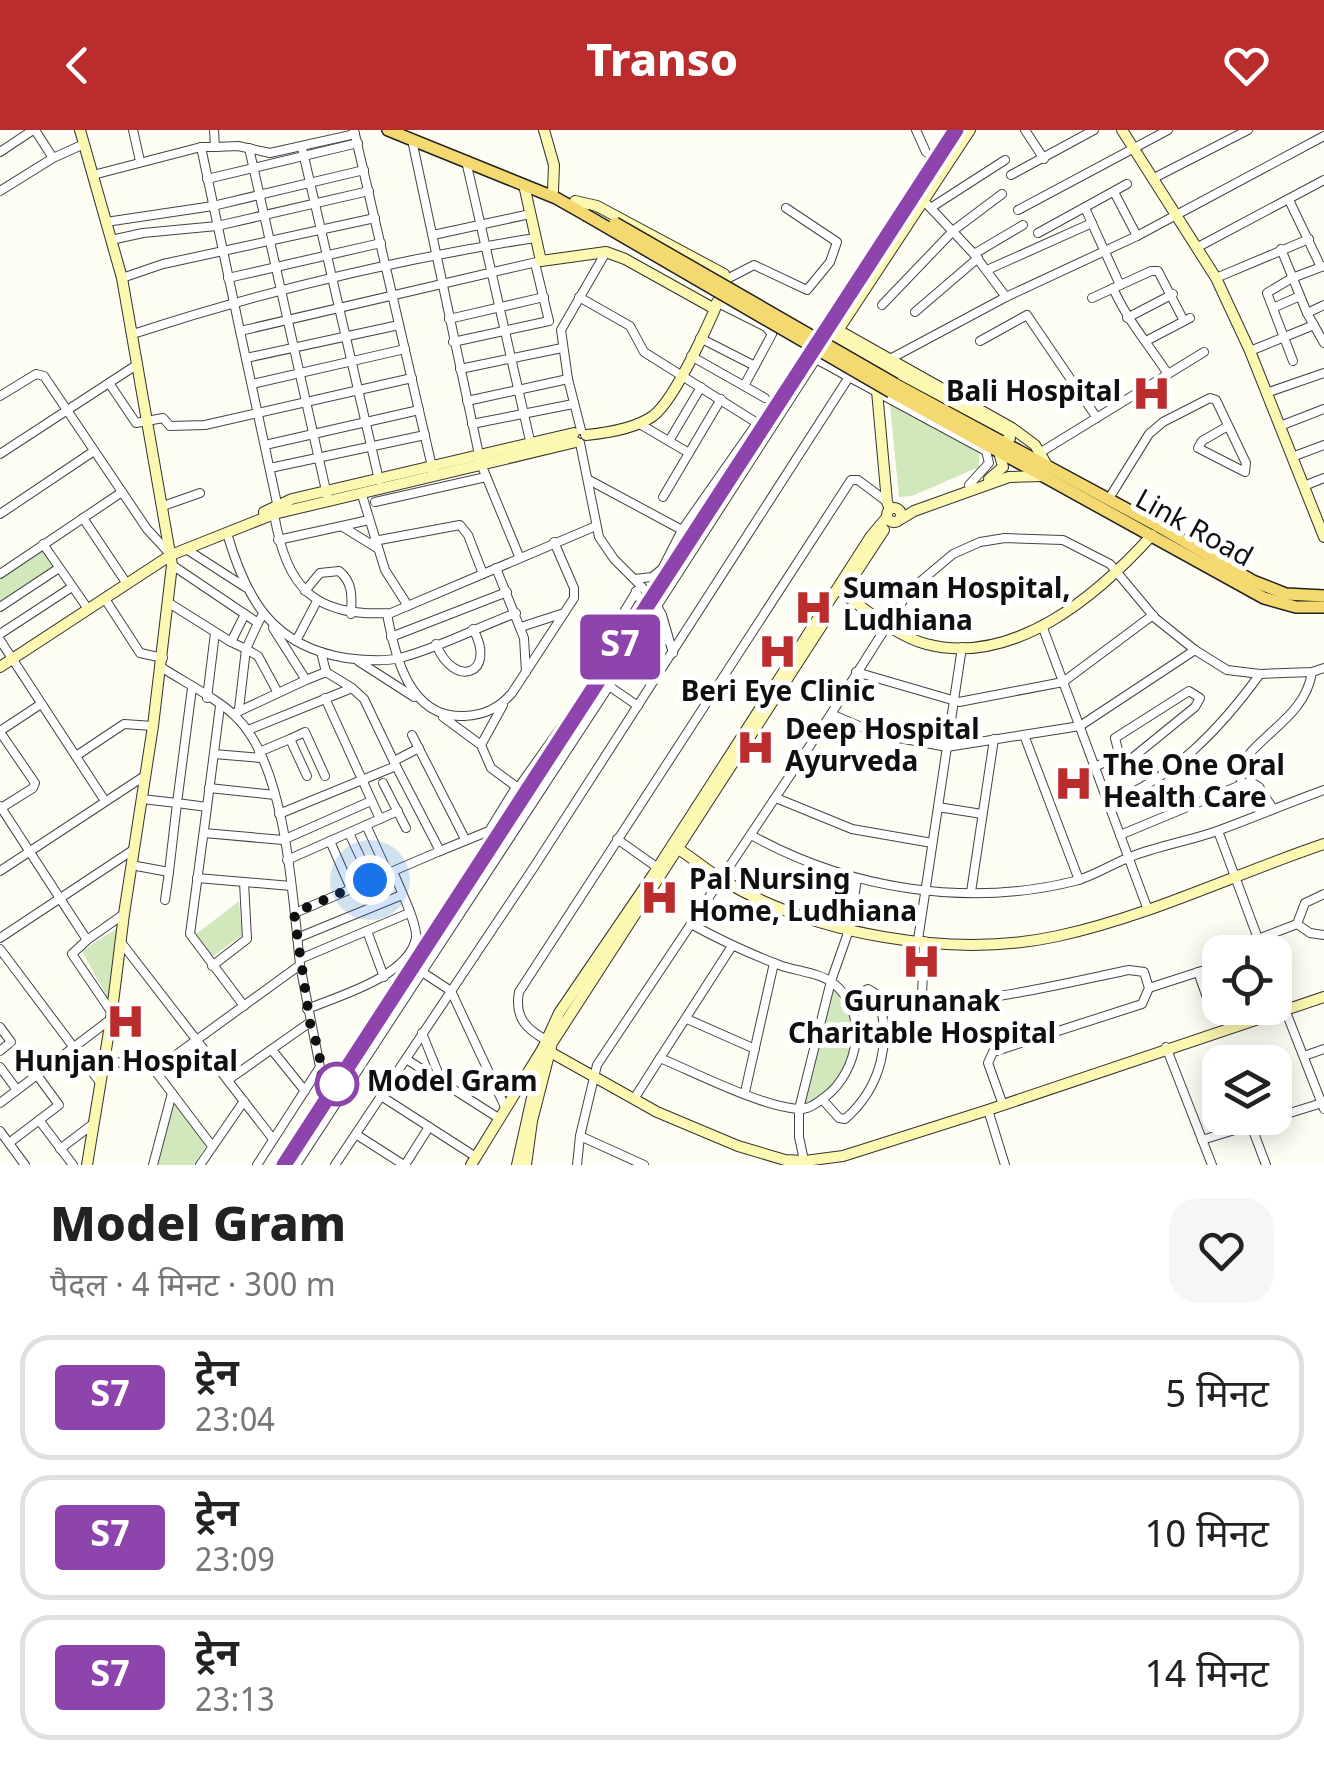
<!DOCTYPE html>
<html lang="hi">
<meta charset="utf-8">
<style>
:root{--surface:#fff;--page:#f6f6f6;--text:#222;--muted:#767676;--line:#e0e0e0;--accent:#bb2d2c}
body{margin:0;font-family:Georgia,"Noto Sans Devanagari",serif;background:var(--page);color:var(--text);height:100vh;display:flex;flex-direction:column;font-size:38px;white-space:nowrap}
*{box-sizing:border-box;margin:0}
p{font-size:32px;color:var(--muted)}
.icon{flex:none;width:55px;height:55px;fill:none;stroke:currentColor;stroke-width:2;stroke-linecap:round;stroke-linejoin:round}
.map{position:relative;height:1035px;overflow:hidden}
.panel{display:flex;flex-direction:column;background:var(--surface);flex:1}
.panel>*{flex:none}
.badge{padding:0 20px;border-radius:8px;font-size:35px;line-height:65px}
.buttons{position:absolute;left:1202px;top:805px;display:grid;gap:20px}
.buttons a{display:grid;place-items:center;width:90px;height:90px;border-radius:20px;background:var(--surface);box-shadow:0 5px 25px #0003;font-size:50px}
.you{position:absolute;width:50px;height:50px;margin:-25px;border:8px solid #fff;border-radius:50%;background:#1a73e8;box-shadow:0 0 0 15px #1a73e833}
.map>.badge{position:absolute;translate:-50% -50%;box-shadow:0 0 0 5px #fff}
.round{display:grid;place-items:center;flex:none;width:105px;height:105px;border-radius:30px;background:var(--page)}
.overview{display:flex;align-items:center;justify-content:space-between;height:170px;padding:0 50px}
h1{font-size:48px;font-weight:800;line-height:75px}
ul{padding:0;list-style:none}
li{display:flex;align-items:center;gap:30px;height:125px;margin:0 20px 15px;padding:0 30px;border:5px solid var(--line);border-radius:30px}
li div{flex:1}
li b{display:block;font-size:38px}
li em{font-style:normal}
li .badge{min-width:110px;font-weight:700;text-align:center}
header{display:flex;justify-content:space-between;align-items:center;height:130px;padding:0 50px;background:var(--accent);color:#fff;font-size:45px;font-weight:800}
.map>svg:first-child{display:block}
.green{fill:#d1e8bd}
.lines{fill:none;stroke-linecap:round;stroke-linejoin:round}
.street-casing{stroke:#434343;stroke-width:10}
.secondary-casing{stroke:#323232;stroke-width:12}
.primary-casing{stroke:#212121;stroke-width:14}
.street{stroke:#fff;stroke-width:8}
.secondary{stroke:#fcf7b1;stroke-width:10}
.primary{stroke:#f3d96f;stroke-width:11}
.rail{stroke:#bb2d2c;stroke-width:2.5}
.primary-bridge-casing{stroke:#212121;stroke-width:14;stroke-linecap:butt}
.primary-bridge{stroke:#f3d96f;stroke-width:11}
.line-casing{stroke:#fff;stroke-width:22}
.line{stroke:#8e44ad;stroke-width:15}
.walk{stroke:#101010;stroke-width:10;stroke-dasharray:0 18}
.stop-dot{fill:#fff;stroke:#8e44ad;stroke-width:5}
.labels{text-anchor:middle;dominant-baseline:central;stroke-width:10;stroke-linejoin:round;paint-order:stroke}
.poi-label{font-size:28px;font-weight:bold;fill:#101010;stroke:#fff;text-anchor:start}
.street-label{font-size:28px;fill:#101010;stroke:#fff}
.stop-label{font-size:28px;font-weight:bold;fill:#101010;stroke:#fff;text-anchor:start}
</style>
<header><svg class="icon" aria-label="back" viewBox="0 0 24 24"><path d="M15 5l-7 7 7 7"/></svg>Transo<svg class="icon" aria-label="heart" viewBox="0 0 24 24"><path d="M12 20l-8-8c-3-5 5-10 8-4 3-6 11-1 8 4z"/></svg></header>
<div class="map">
<svg width="1324" height="1035" viewBox="0 0 1324 1035">
<rect width="100%" height="100%" fill="#fefdf3"/>
<g class="green">
<path d="M890,274L979,323V337L912,366L899,367Z"/>
<path d="M42,416L55,436L0,476V445Z"/>
<path d="M239,771L242,805L212,827L195,805Z"/>
<path d="M119,797L110,866L107,867L82,821Z"/>
<path d="M832,855C838,863 848,871 851,881C862,918 841,970 800,977Z"/>
<path d="M174,971L206,1015L194,1035H158Z"/>
</g>
<g class="lines">
<defs>
<g id="street">
<path d="M35,0L53,28"/>
<path d="M133,0L140,31"/>
<path d="M214,0L215,17H201L240,201L541,131"/>
<path d="M354,0L433,341"/>
<path d="M916,0L926,22"/>
<path d="M1025,0L1044,29"/>
<path d="M412,10L481,334L519,426"/>
<path d="M215,17L238,16L270,23L355,4"/>
<path d="M249,18L327,365"/>
<path d="M302,18L379,350"/>
<path d="M0,22L33,0"/>
<path d="M466,31L531,315"/>
<path d="M93,45L201,17"/>
<path d="M1011,45L1094,0"/>
<path d="M1154,48L1248,0"/>
<path d="M207,49L358,13"/>
<path d="M0,61L53,28L84,14"/>
<path d="M1114,62L1137,106"/>
<path d="M923,70L974,124L1006,167"/>
<path d="M1289,70L1321,137"/>
<path d="M932,77L1005,30"/>
<path d="M1085,78L1120,155"/>
<path d="M1018,80L1168,0"/>
<path d="M106,92L213,76L364,40"/>
<path d="M1038,103L1127,54"/>
<path d="M433,105L530,84"/>
<path d="M111,110L143,103L217,96L369,61"/>
<path d="M1198,117L1324,50"/>
<path d="M1281,119L1307,183L1324,213"/>
<path d="M974,124L1023,95"/>
<path d="M987,140L1092,93"/>
<path d="M122,148L163,134L375,88"/>
<path d="M228,148L381,113"/>
<path d="M1216,148L1309,109"/>
<path d="M727,149L754,135L807,160L830,132L837,112L786,78"/>
<path d="M1113,158C1127,190 1149,215 1168,244"/>
<path d="M579,167L630,196L644,222L757,293L682,400L662,439L652,447L635,449"/>
<path d="M1092,168L1151,141H1158L1184,191"/>
<path d="M716,172L766,197L772,204L744,256L765,268"/>
<path d="M882,175L954,100L1002,64"/>
<path d="M1273,178L1300,166"/>
<path d="M915,182L978,128"/>
<path d="M1307,183L1324,175"/>
<path d="M1127,188L1173,164"/>
<path d="M449,189L544,167"/>
<path d="M240,201L278,378"/>
<path d="M133,204C264,161 399,129 535,108"/>
<path d="M700,208L755,236"/>
<path d="M980,211L1027,185L1097,288"/>
<path d="M1146,211L1190,188"/>
<path d="M453,212L549,191L535,133"/>
<path d="M1250,221L1314,195"/>
<path d="M691,226L744,256"/>
<path d="M246,228L399,195"/>
<path d="M890,229L1006,167L1137,106L1324,6"/>
<path d="M1293,231L1267,163L1292,148L1324,136"/>
<path d="M460,239L562,218"/>
<path d="M109,253L136,293L163,288L170,296L205,295L412,248"/>
<path d="M252,254L405,219"/>
<path d="M1266,263L1324,243"/>
<path d="M0,266L36,244L44,246L147,399L171,425"/>
<path d="M467,271L568,249"/>
<path d="M638,293L689,323"/>
<path d="M472,294L573,274"/>
<path d="M1280,296L1324,279"/>
<path d="M581,300L568,249L561,200L606,122"/>
<path d="M669,311L701,257"/>
<path d="M580,313L599,407L614,429L652,467L662,485L673,523"/>
<path d="M265,315L419,280"/>
<path d="M1041,322L1204,222"/>
<path d="M0,324L138,234"/>
<path d="M1292,327L1324,315"/>
<path d="M270,338L425,305"/>
<path d="M589,350L682,400"/>
<path d="M1304,356L1324,348"/>
<path d="M362,365L385,440L408,476"/>
<path d="M663,367L721,269"/>
<path d="M1108,370L1149,304L1163,292L1210,268L1216,270L1246,333L1245,342L1198,318L1202,311L1228,296"/>
<path d="M375,372L486,347"/>
<path d="M163,376L200,363"/>
<path d="M0,384L94,321"/>
<path d="M274,384C287,459 314,487 391,483L596,396"/>
<path d="M83,388L127,454"/>
<path d="M343,397L377,418"/>
<path d="M227,403C246,469 272,516 346,528C362,530 384,532 400,528C439,518 478,497 516,483"/>
<path d="M278,410L369,390"/>
<path d="M374,411L460,395L468,405L483,444"/>
<path d="M43,414L88,479"/>
<path d="M186,419L245,457"/>
<path d="M172,435L258,493L263,484"/>
<path d="M496,438L524,508L526,542"/>
<path d="M0,444L122,362"/>
<path d="M305,461L320,443L339,441C353,452 352,467 351,484"/>
<path d="M636,461L651,492L668,511"/>
<path d="M105,469L140,523L163,528"/>
<path d="M169,473L231,512L245,484"/>
<path d="M657,476L816,229L849,247"/>
<path d="M0,477L59,438"/>
<path d="M387,484C395,527 410,589 464,586C485,585 499,578 512,563L574,468V458L554,412"/>
<path d="M258,493L246,519L258,526L277,561"/>
<path d="M521,497L564,483"/>
<path d="M1043,498L1148,780"/>
<path d="M0,504L72,457"/>
<path d="M391,507L507,462"/>
<path d="M0,510L105,671"/>
<path d="M296,511L317,471"/>
<path d="M231,512L246,519L239,579"/>
<path d="M436,514C454,560 498,544 473,499"/>
<path d="M358,531L414,567"/>
<path d="M326,542L352,558"/>
<path d="M856,542L959,572L1063,552L1153,485"/>
<path d="M306,550L326,542L321,522"/>
<path d="M609,556L638,576"/>
<path d="M192,558L177,673L207,677L190,804L244,876"/>
<path d="M1189,561L1200,568L1195,577L1126,633L1121,632L1115,608Z"/>
<path d="M207,568L215,503"/>
<path d="M325,568L380,689"/>
<path d="M233,584L306,550L273,498"/>
<path d="M831,584L878,604L947,617L1080,596L1195,520"/>
<path d="M443,587L481,615L491,638L518,658L599,544L614,516L616,495L636,462"/>
<path d="M248,600L352,558L364,569L396,636L279,684"/>
<path d="M0,601L41,574"/>
<path d="M0,602L35,653L33,658L1,678"/>
<path d="M412,605L465,709"/>
<path d="M1024,605L1079,750"/>
<path d="M290,609L305,602L325,646"/>
<path d="M481,615L503,575"/>
<path d="M259,622L290,609L307,646"/>
<path d="M214,624L261,628"/>
<path d="M76,626L124,594L153,596"/>
<path d="M394,631L419,618"/>
<path d="M396,636L440,721L489,701L516,657"/>
<path d="M1095,637L1119,625"/>
<path d="M383,653L406,698"/>
<path d="M209,658L275,665"/>
<path d="M776,668L852,699L932,713"/>
<path d="M1108,673C1173,649 1220,599 1260,544"/>
<path d="M0,676L87,810L72,824L112,883"/>
<path d="M207,677L220,576"/>
<path d="M938,677L982,684"/>
<path d="M1273,679L1259,657L1251,652L1243,654L1237,642C1256,604 1305,589 1312,542"/>
<path d="M366,695L388,743"/>
<path d="M1218,701L1263,822"/>
<path d="M204,703L283,710L371,671"/>
<path d="M349,703L371,750"/>
<path d="M751,705C848,759 967,778 1075,751C1094,746 1112,734 1130,727C1158,716 1189,711 1217,701C1253,688 1288,673 1324,660"/>
<path d="M1120,705L1243,654"/>
<path d="M617,709L658,738"/>
<path d="M330,711L351,759"/>
<path d="M287,730L398,681"/>
<path d="M131,735L169,742L177,673L142,669"/>
<path d="M0,741L146,645"/>
<path d="M197,748L291,756"/>
<path d="M971,762L994,609"/>
<path d="M165,770L169,742"/>
<path d="M295,783L440,721"/>
<path d="M1297,794L1305,773L1324,764"/>
<path d="M367,801L384,847"/>
<path d="M0,808L133,720"/>
<path d="M297,808L402,765"/>
<path d="M1258,809L1297,794L1310,803L1324,805"/>
<path d="M87,810L124,784"/>
<path d="M918,810L962,517"/>
<path d="M120,811L273,1009"/>
<path d="M924,811L922,867C949,883 1092,847 1129,840L1144,842L1149,858L1142,874L993,922L988,933L1003,975"/>
<path d="M0,819L99,951"/>
<path d="M300,829L409,783"/>
<path d="M212,836L247,809L244,752"/>
<path d="M1198,842L1211,879"/>
<path d="M1275,854L1324,979"/>
<path d="M1149,858L1220,835"/>
<path d="M307,879C339,866 409,846 416,808C418,794 398,755 393,741"/>
<path d="M687,889L755,919"/>
<path d="M0,897L11,912L0,921"/>
<path d="M422,903L441,950"/>
<path d="M548,911C527,900 514,888 519,862L851,350H858L886,371"/>
<path d="M1166,917L1212,1035"/>
<path d="M272,920L305,961"/>
<path d="M1304,926L1324,919"/>
<path d="M660,928L732,816"/>
<path d="M406,929L500,989"/>
<path d="M104,930L153,938L162,935L300,835C293,768 286,638 238,589C222,571 182,551 161,537"/>
<path d="M0,937L17,960"/>
<path d="M153,938L212,1016"/>
<path d="M228,950L309,893"/>
<path d="M745,962L774,833"/>
<path d="M381,966L476,1027"/>
<path d="M634,969L660,928C696,943 760,976 798,979C808,980 817,973 825,967C859,941 870,882 833,853C820,843 797,841 782,836C750,824 720,810 691,794"/>
<path d="M822,969L839,988L845,989C881,958 894,908 876,864L868,859L846,870"/>
<path d="M0,973L111,889"/>
<path d="M506,979L451,861L422,842L651,492"/>
<path d="M988,980L1005,1035"/>
<path d="M39,990L73,1035"/>
<path d="M1251,995L1322,973"/>
<path d="M0,1001L25,1035"/>
<path d="M357,1005L404,1035"/>
<path d="M580,1006L644,1035"/>
<path d="M1202,1010L1251,995L1266,1035"/>
<path d="M9,1013L59,975L37,945"/>
<path d="M60,1019L93,994"/>
<path d="M153,1035L172,963"/>
<path d="M200,1035L244,971"/>
<path d="M257,1035L320,937L300,835"/>
<path d="M296,1035L422,842"/>
<path d="M335,1035L534,737L849,247L986,321L989,333L969,355"/>
<path d="M405,1035L429,997"/>
<path d="M577,1035L580,1006L597,935L831,584L909,461L953,424L980,412L1005,408L1063,410L1110,434L1155,488L1195,520L1227,540L1260,544L1312,542L1324,538"/>
<path d="M805,1035L799,1007V979L831,851L849,800L857,749"/>
</g>
<g id="secondary">
<path d="M80,0L122,148L172,435L153,596L124,784L111,889L87,1035"/>
<path d="M544,0L554,35L553,61"/>
<path d="M970,0L833,208L1009,302L1010,308L1001,313"/>
<path d="M1122,0L1216,148L1250,221L1324,407"/>
<path d="M524,55L541,131L606,122L625,129L713,178"/>
<path d="M575,71L597,76L724,144L727,149C716,179 677,268 653,286C636,298 607,303 586,305"/>
<path d="M838,200L1012,298L1035,315L1048,337"/>
<path d="M883,253L877,261L887,372L890,379"/>
<path d="M989,349L1003,337L999,322"/>
<circle cx="894" cy="385" r="7"/>
<path d="M264,382L292,369L574,303"/>
<path d="M901,389L914,381L1009,347L1043,346"/>
<path d="M840,461C865,479 896,506 926,514C1014,537 1098,465 1152,405"/>
<path d="M844,461L884,400"/>
<path d="M0,537L171,425L274,384L576,312"/>
<path d="M677,718C692,728 706,739 721,749C813,805 953,829 1058,806C1150,786 1235,744 1324,714"/>
<path d="M471,1035L543,918L657,982L738,1016L785,1030L805,1031L843,1026L988,980L1324,867"/>
<path d="M517,1035L543,918L559,883L653,745L871,406L887,387"/>
<path d="M526,1035L532,991L552,913L824,492"/>
</g>
<g id="primary">
<path d="M388,0L556,68L586,85"/>
<path d="M895,254L1158,396L1253,451L1286,464L1324,466"/>
<path d="M891,262L1264,468L1296,477H1324"/>
</g>
</defs>
<use href="#street" class="street-casing"/>
<use href="#secondary" class="secondary-casing"/>
<use href="#primary" class="primary-casing"/>
<use href="#street" class="street"/>
<use href="#secondary" class="secondary"/>
<use href="#primary" class="primary"/>
<path class="rail" d="M284,1035L956,0"/>
<defs>
<g id="primary-bridge">
<path d="M586,85L891,262"/>
<path d="M615,93L895,254"/>
</g>
</defs>
<use href="#primary-bridge" class="primary-bridge-casing"/>
<use href="#primary-bridge" class="primary-bridge"/>
</g>
<g class="lines">
<defs>
<path id="line" d="M284,1035L956,0"/>
</defs>
<use href="#line" class="line-casing"/>
<use href="#line" class="line"/>
<path class="walk" d="M337,954L319,943L320,924L310,893L294,783L370,750"/>
</g>
<defs>
<symbol id="hospital-bare" viewBox="-9 -9 18 18"><path d="M-5-5h3v3.5h4V-5h3V5h-3V1.5h-4V5h-3Z" fill="#bb2d2c" stroke="#fff" stroke-width="2.5" paint-order="stroke"/></symbol>
</defs>
<g fill-rule="evenodd">
<use href="#hospital-bare" x="1124" y="236" width="55" height="55"/>
<use href="#hospital-bare" x="786" y="450" width="55" height="55"/>
<use href="#hospital-bare" x="750" y="494" width="55" height="55"/>
<use href="#hospital-bare" x="728" y="590" width="55" height="55"/>
<use href="#hospital-bare" x="1046" y="626" width="55" height="55"/>
<use href="#hospital-bare" x="632" y="740" width="55" height="55"/>
<use href="#hospital-bare" x="894" y="804" width="55" height="55"/>
<use href="#hospital-bare" x="98" y="864" width="55" height="55"/>
</g>
<circle class="stop-dot" cx="337" cy="954" r="20"/>
<g class="labels">
<g class="poi-label">
<text x="1121" y="264" text-anchor="end">Bali Hospital</text>
<text x="843" y="461">Suman Hospital,<tspan x="843" dy="32">Ludhiana</tspan></text>
<text x="778" y="564" text-anchor="middle">Beri Eye Clinic</text>
<text x="785" y="602">Deep Hospital<tspan x="785" dy="32">Ayurveda</tspan></text>
<text x="1103" y="638">The One Oral<tspan x="1103" dy="32">Health Care</tspan></text>
<text x="689" y="752">Pal Nursing<tspan x="689" dy="32">Home, Ludhiana</tspan></text>
<text x="922" y="874" text-anchor="middle">Gurunanak<tspan x="922" dy="32">Charitable Hospital</tspan></text>
<text x="126" y="934" text-anchor="middle">Hunjan Hospital</text>
</g>
<g class="street-label">
<text transform="translate(1193 400) rotate(29)">Link Road</text>
</g>
<g class="stop-label">
<text x="367" y="954">Model Gram</text>
</g>
</g>
</svg>
<div class="buttons">
<a><svg class="icon" aria-label="locate" viewBox="0 0 24 24"><circle cx="12" cy="12" r="6"/><path d="M12 2v4M12 18v4M2 12h4M18 12h4"/></svg></a>
<a><svg class="icon" aria-label="layers" viewBox="0 0 24 24"><path d="M12 4l9 5-9 5-9-5zM3 14l9 5 9-5"/></svg></a>
</div>
<div class="you" style="left:370px;top:750px"></div>
<b class="badge" style="left:620px;top:517px;background:#8e44ad;color:#fff">S7</b>
</div>
<section class="panel">
<div class="overview"><div><h1>Model Gram</h1><p>पैदल · 4 मिनट · 300 m</p></div><a class="round"><svg class="icon" aria-label="heart" viewBox="0 0 24 24"><path d="M12 20l-8-8c-3-5 5-10 8-4 3-6 11-1 8 4z"/></svg></a></div>
<ul>
<li><span class="badge" style="background:#8e44ad;color:#fff">S7</span><div><b>ट्रेन</b><p>23:04</p></div><em>5 मिनट</em></li>
<li><span class="badge" style="background:#8e44ad;color:#fff">S7</span><div><b>ट्रेन</b><p>23:09</p></div><em>10 मिनट</em></li>
<li><span class="badge" style="background:#8e44ad;color:#fff">S7</span><div><b>ट्रेन</b><p>23:13</p></div><em>14 मिनट</em></li>
</ul>
</section>
